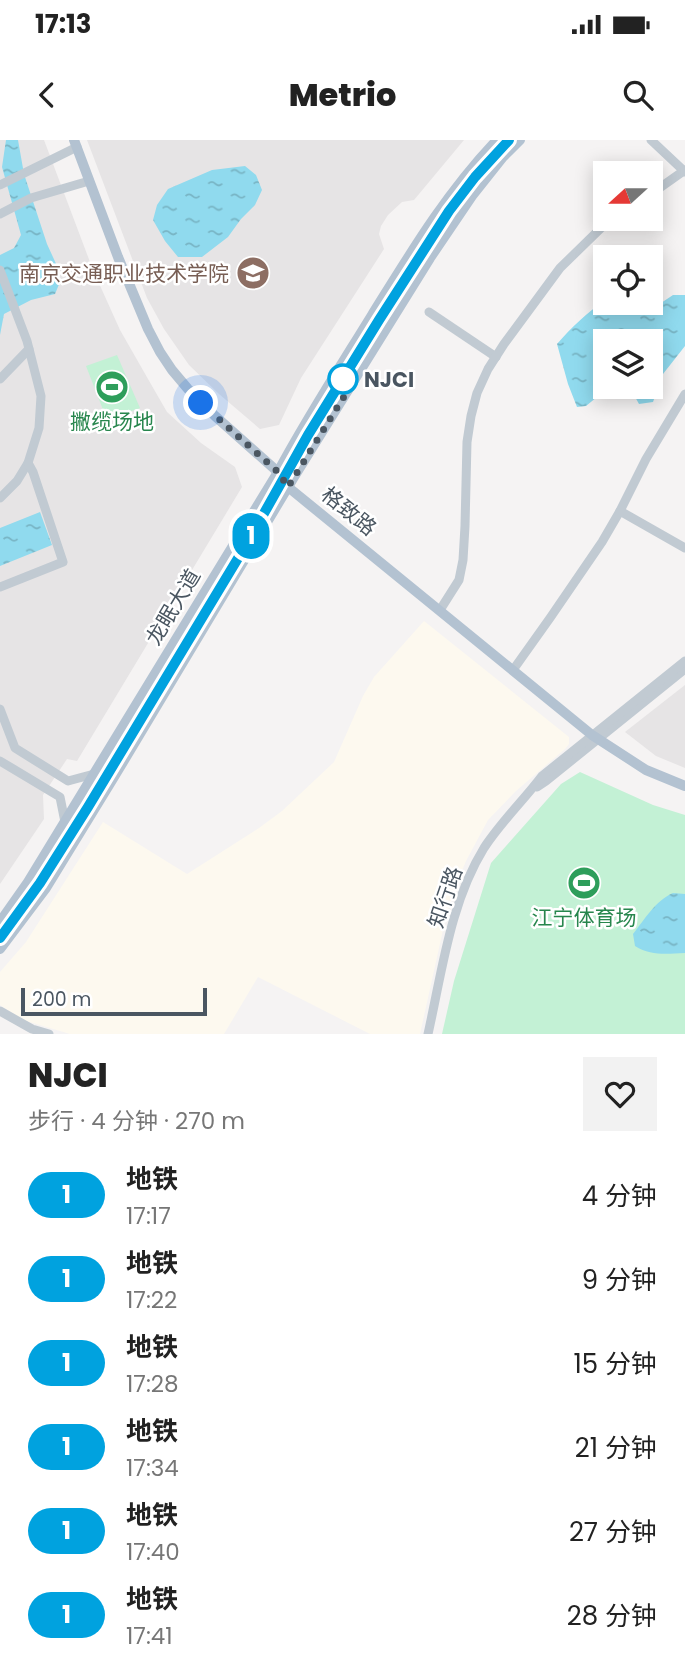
<!DOCTYPE html>
<html lang="zh">
<meta charset="utf-8">
<style>
:root{--surface:#fff;--page:#f2f2f2;--text:#222;--muted:#767676}
body{margin:0;font-family:Poppins,"Noto Sans SC",sans-serif;background:var(--page);color:var(--text);height:100vh;display:flex;flex-direction:column;font-size:26px;white-space:nowrap}
*{box-sizing:border-box;margin:0}
p{font-size:23px;color:var(--muted)}
.icon{flex:none;width:38px;height:38px;fill:none;stroke:currentColor;stroke-width:2;stroke-linecap:round;stroke-linejoin:round}
.map{position:relative;height:894px;overflow:hidden}
.side{display:flex;flex-direction:column;background:var(--surface);flex:1}
.side>*{flex:none}
.badge{padding:0 14px;border-radius:23px;font-size:24px;line-height:46px}
.needle{width:46px;rotate:249deg}
.tools{position:absolute;left:593px;top:21px;display:grid;gap:14px}
.tools a{display:grid;place-items:center;width:70px;height:70px;border-radius:0px;background:var(--surface);box-shadow:0 4px 18px #0003;font-size:35px}
.scale{position:absolute;left:21px;bottom:18px;width:186px;box-sizing:border-box;padding-left:7px;border:4px solid #4a5661;border-top:0;font-size:19px;line-height:24px;white-space:nowrap;color:#4a5661;-webkit-text-stroke:5px #fff;paint-order:stroke}
.you{position:absolute;width:35px;height:35px;margin:-18px;border:5px solid #fff;border-radius:50%;background:#1a73e8;box-shadow:0 0 0 10px #1a73e833}
.map>.badge{position:absolute;translate:-50% -50%;box-shadow:0 0 0 4px #fff}
.round{display:grid;place-items:center;flex:none;width:74px;height:74px;border-radius:0px;background:var(--page)}
.headline{display:flex;align-items:center;justify-content:space-between;height:119px;padding:0 28px}
h1{font-size:33px;font-weight:800;line-height:52px}
ul{padding:0;list-style:none}
li{display:flex;align-items:center;gap:21px;height:84px;padding:0 28px}
li div{flex:1}
li b{display:block;font-size:26px}
li em{font-style:normal}
li .badge{min-width:77px;font-weight:700;text-align:center}
.status{display:flex;justify-content:space-between;align-items:center;height:49px;padding:0 35px;background:var(--surface);direction:ltr}
.status svg{height:19px;fill:currentColor}
header{display:flex;justify-content:space-between;align-items:center;height:91px;padding:0 28px;background:var(--surface);font-size:32px;font-weight:800}
.map>svg:first-child{display:block}
.commercial{fill:#fdf9ef}
.education{fill:#e6e4e5}
.garden{fill:#c3f1d5}
.water{fill:url(#water-ripples);fill-rule:evenodd}
.lines{fill:none;stroke-linecap:round;stroke-linejoin:round}
.minor{stroke:#c1cad2;stroke-width:9}
.major{stroke:#b3c2d1;stroke-width:10}
.rail-casing{stroke:#b5b8bd;stroke-width:4.5}
.rail{stroke:#fff;stroke-width:2;stroke-dasharray:5;stroke-linecap:butt}
.line-casing{stroke:#fff;stroke-width:16}
.line{stroke:#00a2df;stroke-width:10}
.walk{stroke:#4a5661;stroke-width:7;stroke-dasharray:0 12.6}
.stop-dot{fill:#fff;stroke:#00a2df;stroke-width:3.5}
.labels{text-anchor:middle;dominant-baseline:central;stroke-width:5;stroke-linejoin:round;paint-order:stroke}
.education-label{font-size:21px;fill:#785e54;stroke:#fff;text-anchor:end}
.stop-label{font-size:21px;font-weight:bold;fill:#4a5661;stroke:#fff;text-anchor:start}
.leisure-label{font-size:21px;fill:#27864d;stroke:#fff}
.street-label{font-size:21px;fill:#4a5661;stroke:#fff}
</style>
<div class="status"><b>17:13</b><svg viewBox="0 0 49 12"><path d="M0 12V9h3v3zM5 12V6h3v6zM10 12V3h3v9zM15 12V0h3v12zM26 1h20v11H26zM47 4h2v5h-2z"/></svg></div>
<header><svg class="icon" aria-label="back" viewBox="0 0 24 24"><path d="M15 5l-7 7 7 7"/></svg>Metrio<svg class="icon" aria-label="search" viewBox="0 0 24 24"><circle cx="10" cy="10" r="6"/><path d="M15 15l6 6"/></svg></header>
<div class="map">
<svg width="685" height="894" viewBox="0 0 685 894">
<defs>
<pattern id="water-ripples" width="26" height="14" patternUnits="userSpaceOnUse" patternTransform="scale(1.75)"><rect width="26" height="14" fill="#90daee"/><path d="M2 4q2-2 4 0t4 0M15 11q2-2 4 0t4 0" fill="none" stroke="#78b4c4"/></pattern>
</defs>
<rect width="100%" height="100%" fill="#f5f3f3"/>
<path class="commercial" d="M424,481L569,597V604L565,609L516,651L488,680L466,721L454,750L445,781L420,894H370L258,837L224,894H70L23,880L0,865V832L26,802L103,682L187,734L259,688L282,671L334,622L363,556L374,537Z"/>
<g class="education">
<path d="M0,0H44L93,130L120,190L148,239L167,272L201,303L235,327L242,347L77,621L67,619L43,655L44,679L0,744Z"/>
<path d="M87,0H464L414,60L402,62L388,75L381,86L379,94L384,109L301,238L279,285L260,289L219,254L189,225L164,189L147,158Z"/>
<path d="M685,545V628L656,616L625,592Z"/>
</g>
<g class="garden">
<path d="M117,215L140,268L107,280L86,226Z"/>
<path d="M580,632L653,665L685,675V894H442L454,841L491,723L561,644Z"/>
</g>
<g class="water">
<path d="M6,0H18L24,34L47,104L58,128L60,142L55,154L31,160L4,174L0,195V115L14,108L21,95L2,27Z"/>
<path d="M245,26L256,35L262,50L255,65L241,79L228,97L202,117H178L165,101L153,80L157,65L168,49L212,30Z"/>
<path d="M673,155H685V206L663,234L653,262L639,264L634,255L626,251L597,257L586,266L577,267L568,244L557,204C571,188 587,172 605,161L606,163L658,165ZM651,201V247H606V201Z"/>
<path d="M40,372L52,405L0,426V388Z"/>
<path d="M673,753L685,754V813C666,814 651,816 635,806L633,794C645,779 655,761 673,753Z"/>
</g>
<g class="lines">
<g class="minor">
<path d="M651,0L685,32"/>
<path d="M0,45L77,7"/>
<path d="M651,54L685,30"/>
<path d="M0,74L31,58L89,41"/>
<path d="M0,130L27,201L41,256L39,288L28,323L17,341L0,358"/>
<path d="M429,172L496,217"/>
<path d="M0,239L29,209"/>
<path d="M620,371L685,408"/>
<path d="M0,447L63,422L33,332L28,323"/>
<path d="M440,470L459,440L463,420L465,386L467,302L471,276L477,253L488,229L504,204L560,128L601,88L615,79"/>
<path d="M513,530L550,478L602,402L620,371L646,319L685,254"/>
<path d="M0,569L15,608L68,641L94,634"/>
<path d="M0,621L60,657L65,682"/>
<path d="M537,647L546,641L685,529"/>
<path d="M0,871L32,889L49,894"/>
<path d="M428,894C442,832 450,763 484,708C501,682 523,661 542,636L685,521"/>
</g>
<g class="major">
<path d="M74,0L118,117L148,189L160,212L172,230L188,249L215,276L278,332L288,347L592,595L646,630L685,646"/>
<path d="M0,782L28,742L278,332C307,278 340,227 372,175C410,114 447,52 497,0"/>
<path d="M0,809L46,748L114,637L294,337L430,118L472,56L503,17L520,0"/>
</g>
<defs>
<path id="rail" d="M0,798L40,743L88,667L249,400L308,295L379,179L449,71L475,37L509,0"/>
</defs>
<use href="#rail" class="rail-casing"/>
<use href="#rail" class="rail"/>
</g>
<g class="lines">
<defs>
<path id="line" d="M0,798L40,743L88,667L249,400L308,295L379,180L449,71L475,37L509,0"/>
</defs>
<use href="#line" class="line-casing"/>
<use href="#line" class="line"/>
<path class="walk" d="M201,263L278,332L288,347L348,250L343,239"/>
</g>
<defs>
<symbol id="university-disc" viewBox="-11 -11 22 22"><circle r="9.5" fill="#8d6e63" stroke="#fff"/><path d="M0-5L7-2L0 1L-7-2ZM-4 1L0 2.5L4 1V4Q0 6-4 4Z" fill="#fff"/></symbol>
<symbol id="stadium-disc" viewBox="-11 -11 22 22"><circle r="9.5" fill="#2e9e5b" stroke="#fff"/><path d="M0-5a6.5 5 0 1 0 0 10a6.5 5 0 1 0 0-10ZM-3.5-1.8h7v3.6h-7Z" fill="#fff"/></symbol>
</defs>
<g fill-rule="evenodd">
<use href="#university-disc" x="234" y="114" width="38" height="38"/>
<use href="#stadium-disc" x="93" y="228" width="38" height="38"/>
<use href="#stadium-disc" x="565" y="724" width="38" height="38"/>
</g>
<circle class="stop-dot" cx="343" cy="239" r="14"/>
<g class="labels">
<g class="education-label">
<text x="229" y="133">南京交通职业技术学院</text>
</g>
<g class="stop-label">
<text x="364" y="239">NJCI</text>
</g>
<g class="leisure-label">
<text x="112" y="281">撇缆场地</text>
<text x="584" y="777">江宁体育场</text>
</g>
<g class="street-label">
<text transform="translate(349 371) rotate(39)">格致路</text>
<text transform="translate(173 467) rotate(-59)">龙眠大道</text>
<text transform="translate(445 757) rotate(-71)">知行路</text>
</g>
</g>
</svg>
<div class="tools">
<a><svg class="needle" viewBox="-14 -14 28 28"><path d="M0-13l5 13h-10z" fill="#e53935"/><path d="M0 13l5-13h-10z" fill="#767676"/></svg></a>
<a><svg class="icon" aria-label="locate" viewBox="0 0 24 24"><circle cx="12" cy="12" r="6"/><path d="M12 2v4M12 18v4M2 12h4M18 12h4"/></svg></a>
<a><svg class="icon" aria-label="layers" viewBox="0 0 24 24"><path d="M12 4l9 5-9 5-9-5zM3 14l9 5 9-5"/></svg></a>
</div>
<div class="scale">200 m</div>
<div class="you" style="left:201px;top:263px"></div>
<b class="badge" style="left:251px;top:396px;background:#00a2df;color:#fff">1</b>
</div>
<section class="side">
<div class="headline"><div><h1>NJCI</h1><p>步行 · 4 分钟 · 270 m</p></div><a class="round"><svg class="icon" aria-label="heart" viewBox="0 0 24 24"><path d="M12 20l-8-8c-3-5 5-10 8-4 3-6 11-1 8 4z"/></svg></a></div>
<ul>
<li><span class="badge" style="background:#00a2df;color:#fff">1</span><div><b>地铁</b><p>17:17</p></div><em>4 分钟</em></li>
<li><span class="badge" style="background:#00a2df;color:#fff">1</span><div><b>地铁</b><p>17:22</p></div><em>9 分钟</em></li>
<li><span class="badge" style="background:#00a2df;color:#fff">1</span><div><b>地铁</b><p>17:28</p></div><em>15 分钟</em></li>
<li><span class="badge" style="background:#00a2df;color:#fff">1</span><div><b>地铁</b><p>17:34</p></div><em>21 分钟</em></li>
<li><span class="badge" style="background:#00a2df;color:#fff">1</span><div><b>地铁</b><p>17:40</p></div><em>27 分钟</em></li>
<li><span class="badge" style="background:#00a2df;color:#fff">1</span><div><b>地铁</b><p>17:41</p></div><em>28 分钟</em></li>
</ul>
</section>
